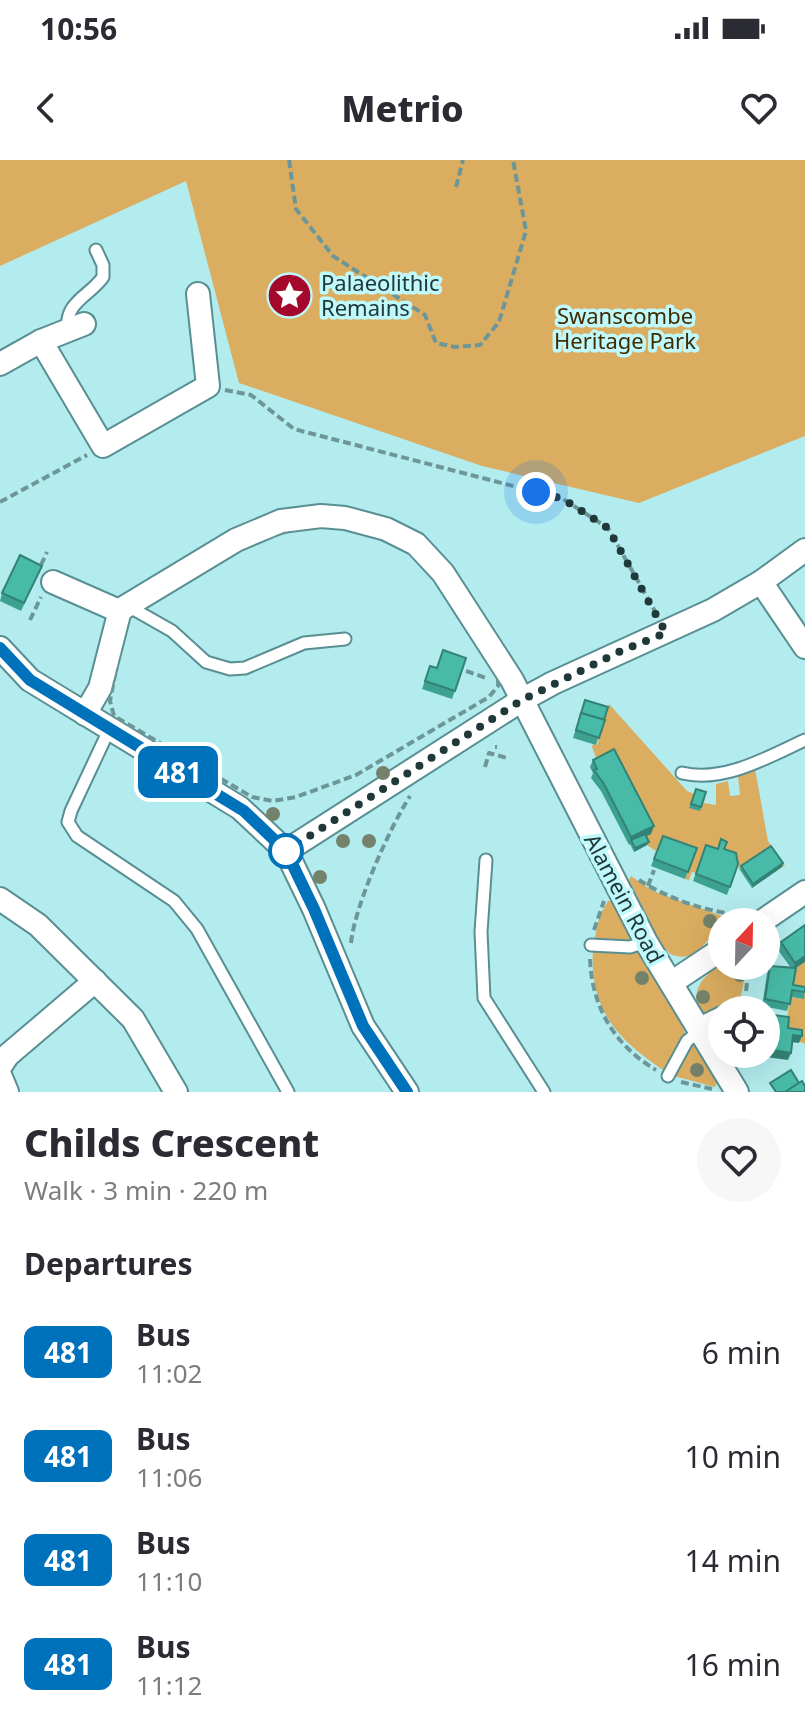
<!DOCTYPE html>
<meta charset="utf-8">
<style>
:root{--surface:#fff;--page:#f7f7f7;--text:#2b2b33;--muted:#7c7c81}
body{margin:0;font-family:"Noto Sans",sans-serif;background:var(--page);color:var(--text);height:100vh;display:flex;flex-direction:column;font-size:30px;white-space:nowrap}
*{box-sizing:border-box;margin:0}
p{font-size:26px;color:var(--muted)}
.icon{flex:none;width:44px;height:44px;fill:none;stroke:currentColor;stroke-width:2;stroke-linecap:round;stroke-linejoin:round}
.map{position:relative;height:932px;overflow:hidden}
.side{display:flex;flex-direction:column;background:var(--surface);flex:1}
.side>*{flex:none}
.badge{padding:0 16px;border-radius:12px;font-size:28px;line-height:52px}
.needle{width:52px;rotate:22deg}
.fabs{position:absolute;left:708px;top:748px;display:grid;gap:16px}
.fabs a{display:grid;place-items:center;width:72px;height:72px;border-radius:50%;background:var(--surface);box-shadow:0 8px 32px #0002;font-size:40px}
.you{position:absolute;width:40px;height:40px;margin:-20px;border:6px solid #fff;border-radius:50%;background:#1a73e8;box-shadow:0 0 0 12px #1a73e833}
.map>.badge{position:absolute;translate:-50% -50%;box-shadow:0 0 0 4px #fff}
h2{padding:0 24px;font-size:30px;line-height:72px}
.round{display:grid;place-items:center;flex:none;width:84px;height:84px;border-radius:42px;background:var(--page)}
.headline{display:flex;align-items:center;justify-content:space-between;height:136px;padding:0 24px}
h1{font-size:38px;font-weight:800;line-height:60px}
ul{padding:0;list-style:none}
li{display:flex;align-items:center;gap:24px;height:104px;padding:0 24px}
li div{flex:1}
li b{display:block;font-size:30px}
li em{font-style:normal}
li .badge{min-width:88px;font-weight:700;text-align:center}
.status{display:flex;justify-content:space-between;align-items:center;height:56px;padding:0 40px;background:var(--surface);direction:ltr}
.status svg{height:22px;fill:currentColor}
header{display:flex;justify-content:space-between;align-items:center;height:104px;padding:0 24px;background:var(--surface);font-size:36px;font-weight:800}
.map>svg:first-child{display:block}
.green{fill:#daad60}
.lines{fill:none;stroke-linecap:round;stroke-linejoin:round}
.lane-casing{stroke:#598f92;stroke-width:15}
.street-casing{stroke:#598f92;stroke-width:26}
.path{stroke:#6d9698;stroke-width:4;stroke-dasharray:8 4;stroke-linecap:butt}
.lane{stroke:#fff;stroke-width:11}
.street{stroke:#fff;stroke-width:22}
.tree{fill:#74826b}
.wall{fill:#3da190}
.shaded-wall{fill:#328375}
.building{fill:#47bba7;stroke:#328375;stroke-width:2}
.line-casing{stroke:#fff;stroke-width:18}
.line{stroke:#0072bc;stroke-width:12}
.walk{stroke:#213839;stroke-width:8;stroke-dasharray:0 14.4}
.stop-dot{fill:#fff;stroke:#0072bc;stroke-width:4}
.labels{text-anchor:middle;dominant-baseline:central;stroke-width:7;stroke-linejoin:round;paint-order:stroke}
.poi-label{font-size:22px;fill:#213839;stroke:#c0f9fc;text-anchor:start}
.park-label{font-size:22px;fill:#412b00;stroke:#c0f9fc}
.street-label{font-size:22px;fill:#213839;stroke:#c0f9fc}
</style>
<div class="status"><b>10:56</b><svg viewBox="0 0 49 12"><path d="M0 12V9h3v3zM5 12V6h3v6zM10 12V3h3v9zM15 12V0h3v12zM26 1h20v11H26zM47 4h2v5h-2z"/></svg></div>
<header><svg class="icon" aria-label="back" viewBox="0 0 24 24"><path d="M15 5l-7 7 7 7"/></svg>Metrio<svg class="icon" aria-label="heart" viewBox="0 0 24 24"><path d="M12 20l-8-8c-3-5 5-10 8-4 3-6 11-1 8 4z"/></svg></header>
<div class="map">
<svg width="805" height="932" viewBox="0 0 805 932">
<rect width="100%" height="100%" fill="#b3ecee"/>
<g class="green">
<path d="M0,0H805V276L639,343L482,306L239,223L186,21L0,106Z"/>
<path d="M609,544L687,631L694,634L690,648L700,650L705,636L704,643L716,645V624L728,621L730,636L740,635L738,616L755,609L768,681L785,706L782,707L770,690L740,710L737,705L735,712L715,697L704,693L696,713L692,712L689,720L685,719L694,696L657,692L647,685L598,603L592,587L593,584L597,585Z"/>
<path d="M631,716L653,731L733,760L722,762V768C703,780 697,805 670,794L661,784L629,720Z"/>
<path d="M608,741H614L633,782L594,781L600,755Z"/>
<path d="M593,788L638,790L641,794L684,869L685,876L666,912C618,880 589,851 593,788Z"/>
<path d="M805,802V884L785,875L790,837L803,839L790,833L793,810Z"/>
<path d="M722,803V806H747L740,841L704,854C686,832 704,816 722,803Z"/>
<path d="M692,882L717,923L715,927L674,916Z"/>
</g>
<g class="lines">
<defs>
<g id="lane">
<path d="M68,170C64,142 90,136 103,117V105L96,90"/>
<path d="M128,446L172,471L206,502L230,509L245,508L304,483L345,479"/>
<path d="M109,570L71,651L68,662L77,676L174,741L197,769L288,932"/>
<path d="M682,613C724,623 768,597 805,580"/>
<path d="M486,700L481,772L484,838L544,932"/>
<path d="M591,785L630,787L646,782"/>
<path d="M727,850L744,845"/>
<path d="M695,865L722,852"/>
<path d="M668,916L687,881L698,872"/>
</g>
<g id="street">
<path d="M41,181L103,286L208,226L198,134"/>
<path d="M0,204L41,181L84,164"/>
<path d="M53,422L119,451"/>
<path d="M761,422L805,487"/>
<path d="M0,488L30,520L240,648L286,691L314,749L363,866L407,932"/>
<path d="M85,554L100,528L120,450L236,380L281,361L321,356L345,358L386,369L416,384L443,413L512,520L646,782L737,932"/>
<path d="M286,691L522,540L553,523L713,450L761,422L805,390"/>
<path d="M0,739L38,765L133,859L176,932"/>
<path d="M761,762L805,732"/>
<path d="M671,823L722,789"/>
<path d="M0,907L8,895L95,821"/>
<path d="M0,915L7,932"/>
</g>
</defs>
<use href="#lane" class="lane-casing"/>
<use href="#street" class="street-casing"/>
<g class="path">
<path d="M289,0L296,49L333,96L425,155L436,183L455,187L480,185L499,162L526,71L513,0"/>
<path d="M456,27L463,0"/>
<path d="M225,230L251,235L294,269L563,339L608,368L656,453"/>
<path d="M0,342L87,295"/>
<path d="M319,366C406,365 433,410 474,477C483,491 500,509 498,526L489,537L356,615L296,637L273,641L252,637L114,556L110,541L126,459L134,449C192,416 250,372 319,366Z"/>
<path d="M41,405L47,392"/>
<path d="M30,460L41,437"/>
<path d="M466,511L486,518"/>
<path d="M495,587H497"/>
<path d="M485,607L489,593L507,598"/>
<path d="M639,720C667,738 709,753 743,755"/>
<path d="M648,726L654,710"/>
<path d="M594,770L604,741"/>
<path d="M351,783C355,745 389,669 410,636"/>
<path d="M590,799C592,847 614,885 656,910"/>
<path d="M746,831L749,806"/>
<path d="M681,922L712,929"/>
</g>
<use href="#lane" class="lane"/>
<use href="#street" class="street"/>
</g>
<g class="tree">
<circle cx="383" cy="613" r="7"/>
<circle cx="273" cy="654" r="7"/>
<circle cx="343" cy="681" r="7"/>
<circle cx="369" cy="681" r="7"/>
<circle cx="320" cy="717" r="7"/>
<circle cx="710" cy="761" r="7"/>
<circle cx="740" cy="815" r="7"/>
<circle cx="642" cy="818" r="7"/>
<circle cx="703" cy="837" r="7"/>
<circle cx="697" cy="910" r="7"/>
</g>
<g class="wall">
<path d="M42,406L21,451L0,441L2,433Z"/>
<path d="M466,498L452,539L422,529L430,506L436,508Z"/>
<path d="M585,540L608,547L596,585L573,578Z"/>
<path d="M593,600L651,674L646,676L647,685L634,692L630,684L629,685L601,631L591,618L593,613L590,607Z"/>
<path d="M696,629L706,632L700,651L689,648Z"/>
<path d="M663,676L697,688L685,719L651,706Z"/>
<path d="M706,685L718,689H724L738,704L727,735L693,721Z"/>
<path d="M783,703L782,707L752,728L740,710L741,706Z"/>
<path d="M805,765L793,825L805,827L804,839L791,837L787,851L762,846L767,814L770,806L791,808L778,790L781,782Z"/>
</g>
<g class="shaded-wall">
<path d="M654,666L651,674L632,683L631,680L629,685L631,677Z"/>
<path d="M649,682L647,685L634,692L635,688Z"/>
<path d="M783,703L782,707L752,728L753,724Z"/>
<path d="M805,796V802L793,810L795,803Z"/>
<path d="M793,875L802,876L799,883L790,882Z"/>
<path d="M766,889L791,893L788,900L758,896L759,894H766Z"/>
</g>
<g class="building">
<path d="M20,395L42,406L24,443L2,433Z"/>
<path d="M443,490L466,498L455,531L425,521L430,506L437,508Z"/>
<path d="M585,540L608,547L604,560L581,553L580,557Z"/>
<path d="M581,553L605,560L599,578L576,570Z"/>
<path d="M614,589L654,666L631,677L604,624L594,610L597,609L593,600Z"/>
<path d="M696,629L706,632L701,647L691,644Z"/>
<path d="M645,674L649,682L635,688L631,680Z"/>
<path d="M663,676L697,688L688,712L654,699Z"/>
<path d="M721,679L727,682L724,689L736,693L738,704L730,727L696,714L706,685L718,689Z"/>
<path d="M771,686L783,703L753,724L741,706Z"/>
<path d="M805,765V796L795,803L781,782Z"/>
<path d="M770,806L796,808L793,825L805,827V832L792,830L790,844L765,839Z"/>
<path d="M766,854L789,857L788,868L802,870V876L793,875L791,893L766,889Z"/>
<path d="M791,910L799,923L785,932H776L770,923Z"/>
<path d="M802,921L805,926V932H785Z"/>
</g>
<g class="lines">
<defs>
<path id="line" d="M0,488L30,520L244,651L286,691L314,749L363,866L407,932"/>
</defs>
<use href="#line" class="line-casing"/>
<use href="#line" class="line"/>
<path class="walk" d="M286,691L522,540L623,490L666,473L608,368L563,339L536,332"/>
</g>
<defs>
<symbol id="sight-disc" viewBox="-11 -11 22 22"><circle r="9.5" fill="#a4082b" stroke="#c0f9fc"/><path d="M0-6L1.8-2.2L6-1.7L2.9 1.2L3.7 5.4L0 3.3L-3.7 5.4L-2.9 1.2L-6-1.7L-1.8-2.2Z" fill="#fff"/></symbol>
</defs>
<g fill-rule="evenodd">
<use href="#sight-disc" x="264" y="110" width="51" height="51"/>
</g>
<circle class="stop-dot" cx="286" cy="691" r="16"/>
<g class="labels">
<g class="poi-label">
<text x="321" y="122">Palaeolithic<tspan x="321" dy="25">Remains</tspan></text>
</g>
<g class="park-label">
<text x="625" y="155">Swanscombe<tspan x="625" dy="25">Heritage Park</tspan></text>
</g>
<g class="street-label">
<text transform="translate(625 738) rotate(62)">Alamein Road</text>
</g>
</g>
</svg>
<div class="fabs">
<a><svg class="needle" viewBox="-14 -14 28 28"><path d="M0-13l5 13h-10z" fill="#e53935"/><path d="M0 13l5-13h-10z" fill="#7c7c81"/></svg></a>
<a><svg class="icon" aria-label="locate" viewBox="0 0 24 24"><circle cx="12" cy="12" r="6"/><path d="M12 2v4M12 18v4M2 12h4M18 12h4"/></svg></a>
</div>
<div class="you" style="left:536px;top:332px"></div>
<b class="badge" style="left:178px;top:612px;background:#0072bc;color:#fff">481</b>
</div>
<section class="side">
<div class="headline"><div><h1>Childs Crescent</h1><p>Walk · 3 min · 220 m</p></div><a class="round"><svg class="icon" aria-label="heart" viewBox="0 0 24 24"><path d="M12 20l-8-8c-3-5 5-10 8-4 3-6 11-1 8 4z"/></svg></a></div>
<h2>Departures</h2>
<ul>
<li><span class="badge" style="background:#0072bc;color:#fff">481</span><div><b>Bus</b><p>11:02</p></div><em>6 min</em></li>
<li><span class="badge" style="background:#0072bc;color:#fff">481</span><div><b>Bus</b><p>11:06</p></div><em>10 min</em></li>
<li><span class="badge" style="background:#0072bc;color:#fff">481</span><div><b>Bus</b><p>11:10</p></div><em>14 min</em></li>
<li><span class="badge" style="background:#0072bc;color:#fff">481</span><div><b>Bus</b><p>11:12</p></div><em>16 min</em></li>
</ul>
</section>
